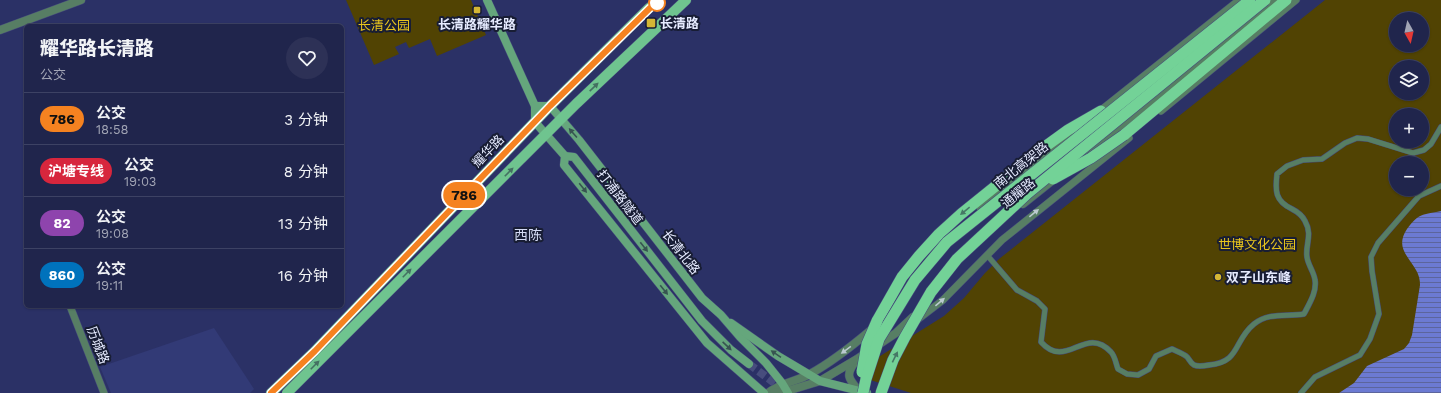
<!DOCTYPE html>
<html lang="zh">
<meta charset="utf-8">
<style>
:root{--surface:#20254c;--page:#2d3156;--text:#f1f3f6;--muted:#a2a5b5;--line:#3d4264}
body{margin:0;font-family:"Work Sans","Noto Sans SC",sans-serif;background:var(--page);color:var(--text);height:100vh;display:flex;flex-direction:column;font-size:15px;white-space:nowrap}
*{box-sizing:border-box;margin:0}
p{font-size:13px;color:var(--muted)}
.icon{flex:none;width:22px;height:22px;fill:none;stroke:currentColor;stroke-width:2;stroke-linecap:round;stroke-linejoin:round}
.map{position:relative;flex:1;overflow:hidden}
.side{position:absolute;left:24px;top:24px;width:320px;height:284px;display:flex;flex-direction:column;background:var(--surface);border-radius:6px;box-shadow:0 1px 3px #0004,0 0 0 1px var(--line)}
.side>*{flex:none}
.badge{padding:0 8px;border-radius:13px;font-size:14px;line-height:26px}
.needle{width:26px;rotate:172deg}
.fabs{position:absolute;left:1389px;top:12px;display:grid;gap:8px}
.fabs a{display:grid;place-items:center;width:40px;height:40px;border-radius:50%;background:var(--surface);box-shadow:0 1px 3px #0004,0 0 0 1px var(--line);font-size:20px}
.map>.badge{position:absolute;translate:-50% -50%;box-shadow:0 0 0 2px #fff}
.round{display:grid;place-items:center;flex:none;width:42px;height:42px;border-radius:21px;background:var(--page)}
.overview{display:flex;align-items:center;justify-content:space-between;height:68px;padding:0 16px}
h1{font-size:19px;font-weight:800;line-height:30px}
ul{padding:0;list-style:none}
li{display:flex;align-items:center;gap:12px;height:52px;padding:0 16px;border-top:1px solid var(--line)}
li div{flex:1}
li b{display:block;font-size:15px}
li em{font-style:normal}
li .badge{min-width:44px;font-weight:700;text-align:center}
.map>svg:first-child{display:block}
.built{fill:#323a76}
.park{fill:#514303;fill-rule:evenodd}
.water{fill:url(#water-rules)}
.lines{fill:none;stroke-linecap:round;stroke-linejoin:round}
.secondary-tunnel{stroke:#474d7d;stroke-width:8;stroke-dasharray:8 4;stroke-linecap:butt}
.pedestrian-casing{stroke:#454b7b;stroke-width:6}
.minor-casing{stroke:#454b7b;stroke-width:8}
.tertiary-casing{stroke:#454b7b;stroke-width:9}
.secondary-casing{stroke:#454b7b;stroke-width:9}
.primary-casing{stroke:#454b7b;stroke-width:11}
.trunk-casing{stroke:#454b7b;stroke-width:12}
.pedestrian{stroke:#577e64;stroke-width:5}
.minor{stroke:#577e64;stroke-width:7}
.tertiary{stroke:#577e64;stroke-width:8}
.secondary{stroke:#65a67c;stroke-width:8}
.primary{stroke:#6fc48f;stroke-width:10}
.trunk{stroke:#73d297;stroke-width:11}
.trunk-bridge-casing{stroke:#454b7b;stroke-width:12;stroke-linecap:butt}
.trunk-bridge{stroke:#73d297;stroke-width:11}
.oneway{fill:#447062}
.oneway2{fill:#375451}
.oneway3{fill:#467866}
.oneway4{fill:#bbcad0}
.line-casing{stroke:#fff;stroke-width:9}
.line{stroke:#f58220;stroke-width:6}
.stop-dot{fill:#fff;stroke:#f58220;stroke-width:2}
.poi-dot{fill:#d4b635;stroke:#181d34;stroke-width:1.5}
.labels{text-anchor:middle;dominant-baseline:central;stroke-width:4;stroke-linejoin:round;paint-order:stroke}
.poi-label{font-size:13px;font-weight:bold;fill:#e6ebff;stroke:#181d34;text-anchor:start}
.park-label{font-size:13px;fill:#e8c41d;stroke:#181d34}
.street-label{font-size:13px;fill:#e6ebff;stroke:#181d34}
.neighbourhood-label{font-size:14px;fill:#d5dcf6;stroke:#181d34}
</style>
<div class="map">
<svg width="1441" height="393" viewBox="0 0 1441 393">
<defs>
<pattern id="water-rules" width="6" height="5" patternUnits="userSpaceOnUse"><rect width="6" height="5" fill="#6c7ad2"/><path d="M0 2.5h6" fill="none" stroke="#5c659c"/></pattern>
</defs>
<rect width="100%" height="100%" fill="#2b3166"/>
<path class="built" d="M214,328L254,389L250,393H111L100,367Z"/>
<g class="park">
<path d="M346,0H471L486,35L437,56L430,39L409,48L406,42L395,47L399,54L374,65Z"/>
<path d="M1325,0H1441V393H911L858,376L857,373L861,368L944,316L964,298L985,273L999,259ZM1396,19H1422V45H1396ZM1396,67H1422V93H1396ZM1396,115H1422V141H1396ZM1396,163H1422V189H1396Z"/>
</g>
<path class="water" d="M1441,211V393H1339L1354,383L1367,366L1404,349L1409,343L1412,335L1420,285C1420,280 1419,275 1416,270C1408,256 1395,247 1407,229C1419,213 1422,215 1441,211Z"/>
<g class="lines">
<path class="secondary-tunnel" d="M749,364L777,385L800,393"/>
<defs>
<g id="pedestrian">
<path d="M987,255L1017,290L1037,301L1045,309L1041,342C1067,371 1085,324 1111,352C1115,356 1116,364 1118,369L1127,374L1138,375L1149,369L1156,356L1172,349C1176,351 1182,353 1186,356C1189,358 1190,363 1194,365C1198,367 1204,366 1209,365C1241,362 1233,341 1254,324C1269,312 1286,317 1304,314C1309,304 1317,292 1315,280C1314,272 1308,265 1307,257C1305,245 1313,235 1305,221C1302,215 1298,212 1292,209C1275,201 1275,191 1277,174L1287,166L1303,160L1322,159L1345,143L1357,138L1368,139L1413,153L1424,150L1431,144L1441,127"/>
<path d="M1301,393L1315,377L1360,355L1370,339L1379,314L1372,271L1371,257L1378,243L1419,196L1441,186"/>
</g>
<g id="minor">
<path d="M1161,111L1296,0"/>
<path d="M70,306L104,393"/>
<path d="M917,320L943,300L1002,240L1129,138"/>
</g>
<g id="tertiary">
<path d="M0,30L81,0"/>
<path d="M1097,114L1240,0"/>
<path d="M1074,163L1276,0"/>
<path d="M1023,204L1058,176"/>
<path d="M981,209L1018,176L1078,129"/>
<path d="M855,362C845,375 849,379 858,390"/>
<path d="M768,393C781,382 796,382 810,374C832,362 852,346 871,330"/>
<path d="M774,393L787,391L820,381L857,359L896,333L913,317"/>
</g>
<g id="secondary">
<path d="M487,0L535,106V122L565,156L564,165L707,343L764,393"/>
<path d="M535,106H550L579,140L702,298L721,315L740,337L766,363L782,383L788,393"/>
<path d="M565,156L574,157L702,321L731,350L749,364"/>
<path d="M731,323L778,356L820,381L867,393"/>
</g>
<g id="primary">
<path d="M271,393L315,351L550,106L649,8L660,0"/>
<path d="M287,393L576,104L686,0"/>
</g>
<g id="trunk">
<path d="M1124,135L1286,0"/>
<path d="M877,321L902,277L919,256L939,234L961,214L1039,151L1068,130L1101,111"/>
</g>
</defs>
<use href="#pedestrian" class="pedestrian-casing"/>
<use href="#minor" class="minor-casing"/>
<use href="#tertiary" class="tertiary-casing"/>
<use href="#secondary" class="secondary-casing"/>
<use href="#primary" class="primary-casing"/>
<use href="#trunk" class="trunk-casing"/>
<use href="#pedestrian" class="pedestrian"/>
<use href="#minor" class="minor"/>
<use href="#tertiary" class="tertiary"/>
<use href="#secondary" class="secondary"/>
<use href="#primary" class="primary"/>
<use href="#trunk" class="trunk"/>
<defs>
<g id="trunk-bridge">
<path d="M1053,179L1091,158L1124,135"/>
<path d="M862,372L867,344L877,321"/>
<path d="M863,393L866,379L879,339L915,280L947,242L1250,0"/>
<path d="M881,393L893,360L905,337L931,292L957,259L1028,193L1265,0"/>
</g>
</defs>
<use href="#trunk-bridge" class="trunk-bridge-casing"/>
<use href="#trunk-bridge" class="trunk-bridge"/>
</g>
<defs><path id="oneway-solid" d="M-6-.8H1V-3.2L6.5 0L1 3.2V.8H-6Z"/></defs>
<g class="oneway">
<use href="#oneway-solid" transform="translate(594 87) rotate(-44)"/>
<use href="#oneway-solid" transform="translate(509 172) rotate(-45)"/>
<use href="#oneway-solid" transform="translate(407 273) rotate(-45)"/>
<use href="#oneway-solid" transform="translate(315 365) rotate(-45)"/>
</g>
<g class="oneway2">
<use href="#oneway-solid" transform="translate(573 133) rotate(-131)"/>
<use href="#oneway-solid" transform="translate(583 188) rotate(51)"/>
<use href="#oneway-solid" transform="translate(644 247) rotate(52)"/>
<use href="#oneway-solid" transform="translate(664 290) rotate(51)"/>
<use href="#oneway-solid" transform="translate(727 346) rotate(43)"/>
<use href="#oneway-solid" transform="translate(776 354) rotate(-146)"/>
</g>
<g class="oneway3">
<use href="#oneway-solid" transform="translate(965 211) rotate(141)"/>
<use href="#oneway-solid" transform="translate(895 357) rotate(-64)"/>
</g>
<g class="oneway4">
<use href="#oneway-solid" transform="translate(1034 213) rotate(-39)"/>
<use href="#oneway-solid" transform="translate(940 302) rotate(-40)"/>
<use href="#oneway-solid" transform="translate(846 350) rotate(144)"/>
</g>
<g class="lines">
<defs>
<path id="line" d="M271,393L315,351L550,106L650,8L660,0"/>
</defs>
<use href="#line" class="line-casing"/>
<use href="#line" class="line"/>
</g>
<circle class="stop-dot" cx="657" cy="3" r="8"/>
<g class="poi-dot">
<rect x="473" y="6" width="8" height="8" rx="2"/>
<rect x="646" y="18" width="10" height="10" rx="2"/>
<circle cx="1218" cy="277" r="4"/>
</g>
<g class="labels">
<g class="poi-label">
<text x="660" y="23">长清路</text>
<text x="477" y="24" text-anchor="middle">长清路耀华路</text>
<text x="1226" y="277">双子山东峰</text>
</g>
<g class="park-label">
<text x="384" y="25">长清公园</text>
<text x="1257" y="244">世博文化公园</text>
</g>
<g class="street-label">
<text transform="translate(488 151) rotate(-46)">耀华路</text>
<text transform="translate(1021 165) rotate(-39)">南北高架路</text>
<text transform="translate(1018 193) rotate(-39)">通耀路</text>
<text transform="translate(620 197) rotate(52)">打浦路隧道</text>
<text transform="translate(681 252) rotate(52)">长清北路</text>
<text transform="translate(98 345) rotate(69)">历城路</text>
</g>
<g class="neighbourhood-label">
<text x="528" y="235">西陈</text>
</g>
</g>
</svg>
<div class="fabs">
<a><svg class="needle" viewBox="-14 -14 28 28"><path d="M0-13l5 13h-10z" fill="#e53935"/><path d="M0 13l5-13h-10z" fill="#a2a5b5"/></svg></a>
<a><svg class="icon" aria-label="layers" viewBox="0 0 24 24"><path d="M12 4l9 5-9 5-9-5zM3 14l9 5 9-5"/></svg></a>
<a>+</a>
<a>−</a>
</div>
<b class="badge" style="left:464px;top:195px;background:#f58220;color:#111">786</b>
<section class="side">
<div class="overview"><div><h1>耀华路长清路</h1><p>公交</p></div><a class="round"><svg class="icon" aria-label="heart" viewBox="0 0 24 24"><path d="M12 20l-8-8c-3-5 5-10 8-4 3-6 11-1 8 4z"/></svg></a></div>
<ul>
<li><span class="badge" style="background:#f58220;color:#111">786</span><div><b>公交</b><p>18:58</p></div><em>3 分钟</em></li>
<li><span class="badge" style="background:#d7263d;color:#fff">沪塘专线</span><div><b>公交</b><p>19:03</p></div><em>8 分钟</em></li>
<li><span class="badge" style="background:#8e44ad;color:#fff">82</span><div><b>公交</b><p>19:08</p></div><em>13 分钟</em></li>
<li><span class="badge" style="background:#0072bc;color:#fff">860</span><div><b>公交</b><p>19:11</p></div><em>16 分钟</em></li>
</ul>
</section>
</div>
